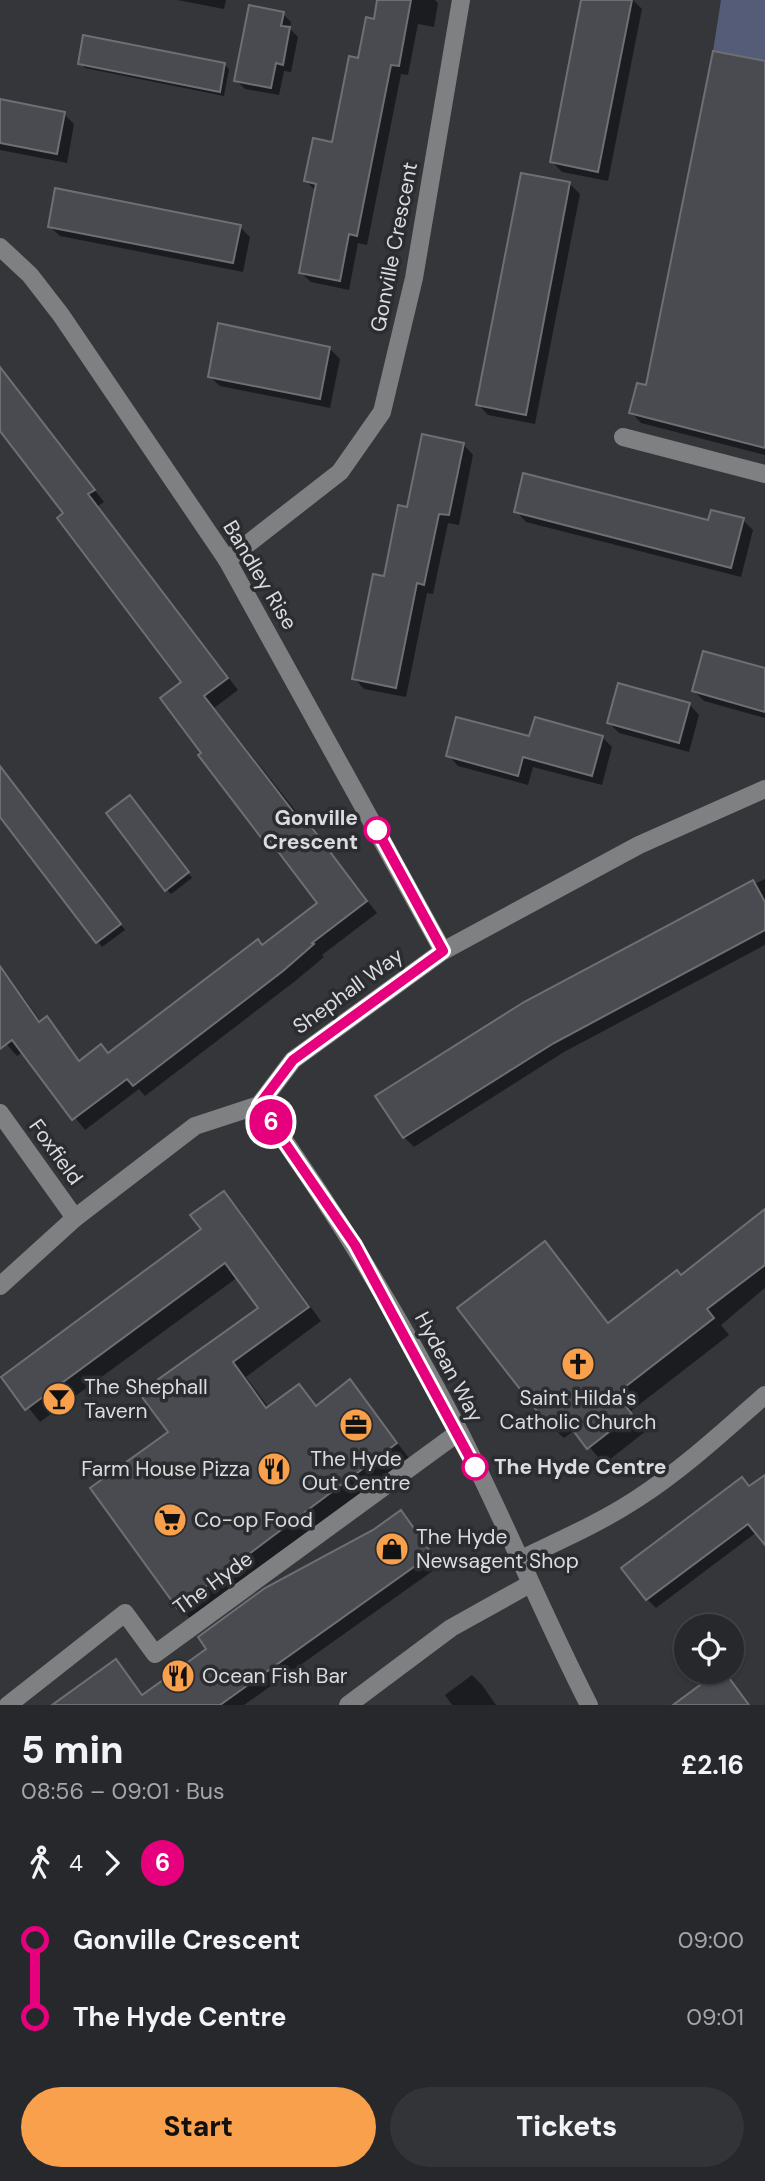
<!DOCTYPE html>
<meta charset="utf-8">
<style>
:root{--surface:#27282c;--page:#333438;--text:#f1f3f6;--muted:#a4a6a9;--line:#434448;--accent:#f8a04b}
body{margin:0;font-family:"DM Sans",sans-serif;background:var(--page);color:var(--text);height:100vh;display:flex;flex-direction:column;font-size:26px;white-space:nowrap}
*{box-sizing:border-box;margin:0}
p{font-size:23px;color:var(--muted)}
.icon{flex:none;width:38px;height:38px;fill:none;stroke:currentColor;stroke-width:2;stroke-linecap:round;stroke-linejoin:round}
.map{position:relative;height:1705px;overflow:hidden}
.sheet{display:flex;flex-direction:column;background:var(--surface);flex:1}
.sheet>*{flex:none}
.badge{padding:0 14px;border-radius:23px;font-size:24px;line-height:46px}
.fabs{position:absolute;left:674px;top:1614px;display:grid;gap:14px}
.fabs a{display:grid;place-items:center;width:70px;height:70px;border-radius:50%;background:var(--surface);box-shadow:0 2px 5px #0004,0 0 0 2px var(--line);font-size:35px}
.map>.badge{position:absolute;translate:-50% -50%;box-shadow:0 0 0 4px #fff}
.legs{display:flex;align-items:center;gap:10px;height:77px;padding:0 21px;font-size:23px}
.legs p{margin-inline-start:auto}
.overview{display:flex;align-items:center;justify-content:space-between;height:119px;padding:0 21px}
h1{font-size:38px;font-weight:800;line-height:52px}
.button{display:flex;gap:14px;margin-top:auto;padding:14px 21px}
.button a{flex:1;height:80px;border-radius:42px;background:var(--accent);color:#111;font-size:28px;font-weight:800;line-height:80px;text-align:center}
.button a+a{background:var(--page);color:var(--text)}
ul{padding:0 21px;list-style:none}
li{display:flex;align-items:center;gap:24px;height:77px;font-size:26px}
li i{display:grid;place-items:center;width:10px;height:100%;margin:0 9px;background:currentColor}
li i::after{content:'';width:18px;height:18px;margin:-9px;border:5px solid;border-radius:50%;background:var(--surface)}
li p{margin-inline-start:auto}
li:first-child i{background:linear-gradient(#0000 50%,currentColor 0)}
li:last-child i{background:linear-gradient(currentColor 50%,#0000 0)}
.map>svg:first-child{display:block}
.green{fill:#545c78}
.shadow{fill:#0007}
.building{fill:#4a4b50;stroke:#6d6f74;stroke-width:2}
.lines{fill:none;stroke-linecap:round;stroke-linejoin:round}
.minor{stroke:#7f8082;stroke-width:18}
.line-1-casing{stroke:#fff;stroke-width:16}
.line-1{stroke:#e6007e;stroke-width:10}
.stop-1-dot{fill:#fff;stroke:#e6007e;stroke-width:3.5}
.labels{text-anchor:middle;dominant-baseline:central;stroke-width:7;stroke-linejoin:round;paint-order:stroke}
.street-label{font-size:21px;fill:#dbdcde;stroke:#2a2c30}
.stop-label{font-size:21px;font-weight:bold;fill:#dbdcde;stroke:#2a2c30;text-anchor:end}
.poi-label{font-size:21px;fill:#dbdcde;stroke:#2a2c30;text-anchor:start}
</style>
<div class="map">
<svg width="765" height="1705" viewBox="0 0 765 1705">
<rect width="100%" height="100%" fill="#34363a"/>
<path class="green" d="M721,0H765V62L713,51Z"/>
<g class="shadow">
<path d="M177,0H226L224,9Z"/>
<path d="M379,0H435L438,3L434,27L418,24L408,75L401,74L367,245L358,243L349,290L311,282L301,273L316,191L306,181L333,144L375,21Z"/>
<path d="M583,0H633L642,9L608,181L562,172L552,162Z"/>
<path d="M283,14L291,22L290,29L298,37L291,72L284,71L279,95L245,89L236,80Z"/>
<path d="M80,63L224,64L229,69L224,96L85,68Z"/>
<path d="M765,63V455L641,423L631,412L647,387Z"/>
<path d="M0,101L64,114L74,124L67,163L0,150Z"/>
<path d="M570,184L580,194L535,424L488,415L478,404Z"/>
<path d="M49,226L240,227L250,237L243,272L60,236Z"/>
<path d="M330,349L340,359L330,408L220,386L209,376Z"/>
<path d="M0,368L104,502L98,506L238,690L214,708L377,913L322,955L324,957L294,982L145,1096L139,1089L85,1130L23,1052L17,1056L0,1037V964L41,1022L47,1018L81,1062L109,1055L319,903L281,853L279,854L268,843L200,755L203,753L183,682L66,513L0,427Z"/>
<path d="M463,444L473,455L459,525L448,523L433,594L427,593L406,697L364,689L354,678L408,509Z"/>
<path d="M516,511L710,522L743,520L753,530L741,577L526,522Z"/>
<path d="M765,670V718L704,701L694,691Z"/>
<path d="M689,704L699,715L689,752L619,733L609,723Z"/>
<path d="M602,737L612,747L602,785L533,767L528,785L458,766L448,755L530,739Z"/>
<path d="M0,780L11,781L125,930L102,947L0,814Z"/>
<path d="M134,802L192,878L171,894L166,889Z"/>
<path d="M765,879V945L564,1052L414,1147L404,1137L720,899Z"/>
<path d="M224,1193L237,1207L321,1321L246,1377L269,1408L299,1386L318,1407L350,1382L409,1458L192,1620L178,1607L170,1433L261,1308L238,1277L40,1422L4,1377L203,1230Z"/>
<path d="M765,1209V1288L721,1325L729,1335L631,1411L646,1431L604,1464L575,1430L564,1438L548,1423L544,1243L610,1324L681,1277Z"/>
<path d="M765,1477V1543L757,1532L656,1608L647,1599L750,1488Z"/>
<path d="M400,1512L441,1565L244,1705H170L374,1531Z"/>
<path d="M116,1661L151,1705H56Z"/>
<path d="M472,1675L482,1685L496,1705H452L445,1695Z"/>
</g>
<g class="building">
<path d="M377,0H411L399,66L391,65L357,236L349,234L340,281L299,273L316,184L304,181L313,138L332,142L349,56L358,58L366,17L374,19Z"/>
<path d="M581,0H632L598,172L550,162Z"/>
<path d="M249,5L284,12L281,26L290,27L283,65L276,63L271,88L234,81Z"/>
<path d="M83,35L225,63L220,92L78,64Z"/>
<path d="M713,51L765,61V448L629,413L637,383L646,385Z"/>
<path d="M0,99L65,112L57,154L0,143Z"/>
<path d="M521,173L570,182L526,415L476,405Z"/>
<path d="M55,188L241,225L233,263L48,227Z"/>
<path d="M218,323L330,347L320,399L208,377Z"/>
<path d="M0,367L95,490L88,494L228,678L204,696L299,819L303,816L367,901L312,943L314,944L283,971L133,1086L127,1079L72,1120L12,1040L0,1049V966L39,1022L47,1016L79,1061L101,1044L108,1053L258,939L262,945L317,903L270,841L266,844L198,755L201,753L160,698L181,682L57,518L63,513L0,431Z"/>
<path d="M422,434L464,443L449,515L439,514L424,585L417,583L396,688L352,679L373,574L384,576L398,505L407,507Z"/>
<path d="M523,473L708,520L711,510L744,518L731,568L514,512Z"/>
<path d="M703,651L765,668V712L692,691Z"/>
<path d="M618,683L690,703L679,743L607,723Z"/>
<path d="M456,717L529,736L535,717L603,736L592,776L523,757L518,776L446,756Z"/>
<path d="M0,766L121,924L96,943L0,817Z"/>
<path d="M130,795L189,872L165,891L106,813Z"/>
<path d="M753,880L765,902V930L554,1043L403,1138L375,1096L524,1002Z"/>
<path d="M224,1191L309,1307L233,1362L266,1408L299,1384L316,1406L350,1379L397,1443L177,1608L90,1488L168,1432L139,1393L258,1308L225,1263L25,1410L1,1377L201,1229L190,1215Z"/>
<path d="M765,1209V1265L707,1309L714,1318L616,1394L632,1414L587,1449L560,1413L547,1424L457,1308L545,1241L608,1323L677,1270L681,1275Z"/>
<path d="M765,1475V1545L748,1524L646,1600L621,1568L742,1477L749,1486Z"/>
<path d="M401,1510L432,1554L220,1705H52L116,1659L142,1695L206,1649L198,1637L265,1588L373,1530Z"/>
<path d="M719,1671H724L749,1705H673Z"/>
</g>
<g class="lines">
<g class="minor">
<path d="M0,247L30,275L61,315L227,560L443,951"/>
<path d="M623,437L765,474"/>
<path d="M227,560L340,472L382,412L414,278L461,0"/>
<path d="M259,1105C334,1209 400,1317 459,1431C505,1521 543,1615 589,1705"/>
<path d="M0,1113L75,1218"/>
<path d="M0,1286L75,1218L195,1126L259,1105L293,1060L443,951L639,845L765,789"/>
<path d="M519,1560C558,1541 598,1524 635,1500C682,1470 723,1432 765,1395"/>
<path d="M8,1705L125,1613L155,1654L459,1432"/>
<path d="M348,1705L451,1628L530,1584"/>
</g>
</g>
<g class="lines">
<defs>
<path id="line-1" d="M377,830L443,951L293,1060L259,1105L355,1245L475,1467"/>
</defs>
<use href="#line-1" class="line-1-casing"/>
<use href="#line-1" class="line-1"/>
</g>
<defs>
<symbol id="church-disc" viewBox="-11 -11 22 22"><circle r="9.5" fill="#f8a04b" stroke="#2a2c30"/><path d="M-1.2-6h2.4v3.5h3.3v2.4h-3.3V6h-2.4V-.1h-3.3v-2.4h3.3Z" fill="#111"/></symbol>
<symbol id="bar-disc" viewBox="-11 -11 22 22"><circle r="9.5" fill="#f8a04b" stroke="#2a2c30"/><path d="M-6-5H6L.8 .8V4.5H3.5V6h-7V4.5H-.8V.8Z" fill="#111"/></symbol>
<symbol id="office-disc" viewBox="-11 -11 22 22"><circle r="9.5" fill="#f8a04b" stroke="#2a2c30"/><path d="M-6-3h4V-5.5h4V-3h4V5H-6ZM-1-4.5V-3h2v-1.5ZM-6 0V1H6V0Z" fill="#111"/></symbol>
<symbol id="restaurant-disc" viewBox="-11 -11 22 22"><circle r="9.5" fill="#f8a04b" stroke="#2a2c30"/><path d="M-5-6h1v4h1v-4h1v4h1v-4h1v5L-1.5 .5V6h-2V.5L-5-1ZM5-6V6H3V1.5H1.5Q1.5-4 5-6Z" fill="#111"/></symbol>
<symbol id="supermarket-disc" viewBox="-11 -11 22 22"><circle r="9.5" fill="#f8a04b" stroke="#2a2c30"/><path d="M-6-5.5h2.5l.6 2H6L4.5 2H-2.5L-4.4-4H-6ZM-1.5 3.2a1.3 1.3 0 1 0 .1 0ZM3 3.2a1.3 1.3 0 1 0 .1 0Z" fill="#111"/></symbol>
<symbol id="shop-disc" viewBox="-11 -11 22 22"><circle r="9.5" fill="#f8a04b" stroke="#2a2c30"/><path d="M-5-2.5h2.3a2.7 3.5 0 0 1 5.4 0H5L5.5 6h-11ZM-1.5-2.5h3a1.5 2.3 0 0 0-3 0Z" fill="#111"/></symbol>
</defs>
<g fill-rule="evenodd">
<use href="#church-disc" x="559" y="1345" width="38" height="38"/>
<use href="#bar-disc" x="40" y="1380" width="38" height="38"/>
<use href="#office-disc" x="337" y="1406" width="38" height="38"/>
<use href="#restaurant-disc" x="255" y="1450" width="38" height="38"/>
<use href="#supermarket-disc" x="151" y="1501" width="38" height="38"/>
<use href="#shop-disc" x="373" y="1530" width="38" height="38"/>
<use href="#restaurant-disc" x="159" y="1657" width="38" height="38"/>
</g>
<g class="stop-1-dot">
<circle cx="377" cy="830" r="12"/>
<circle cx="475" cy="1467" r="12"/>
</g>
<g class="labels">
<g class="street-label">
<text transform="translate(394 247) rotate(-79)">Gonville Crescent</text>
<text transform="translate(260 575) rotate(59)">Bandley Rise</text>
<text transform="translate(348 991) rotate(-36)">Shephall Way</text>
<text transform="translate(56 1152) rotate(54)">Foxfield</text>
<text transform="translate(449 1367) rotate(62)">Hydean Way</text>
<text transform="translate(213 1583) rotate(-36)">The Hyde</text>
</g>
<g class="stop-label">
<text x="358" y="818">Gonville<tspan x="358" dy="24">Crescent</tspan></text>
<text x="494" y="1467" text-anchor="start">The Hyde Centre</text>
</g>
<g class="poi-label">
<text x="84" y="1387">The Shephall<tspan x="84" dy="24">Tavern</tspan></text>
<text x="578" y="1398" text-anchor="middle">Saint Hilda's<tspan x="578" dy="24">Catholic Church</tspan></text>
<text x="356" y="1459" text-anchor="middle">The Hyde<tspan x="356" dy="24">Out Centre</tspan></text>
<text x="250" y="1469" text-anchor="end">Farm House Pizza</text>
<text x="194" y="1520">Co-op Food</text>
<text x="416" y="1537">The Hyde<tspan x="416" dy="24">Newsagent Shop</tspan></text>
<text x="202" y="1676">Ocean Fish Bar</text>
</g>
</g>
</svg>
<div class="fabs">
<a><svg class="icon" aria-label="locate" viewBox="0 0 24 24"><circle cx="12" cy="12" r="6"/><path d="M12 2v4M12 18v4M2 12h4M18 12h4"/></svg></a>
</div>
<b class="badge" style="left:271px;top:1122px;background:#e6007e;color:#fff">6</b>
</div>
<section class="sheet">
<div class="overview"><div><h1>5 min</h1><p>08:56 – 09:01 · Bus</p></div><b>£2.16</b></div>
<div class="legs"><svg class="icon" aria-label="walk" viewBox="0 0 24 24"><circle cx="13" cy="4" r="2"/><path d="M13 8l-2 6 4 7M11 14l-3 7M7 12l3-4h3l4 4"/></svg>4<svg class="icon" aria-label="forward" viewBox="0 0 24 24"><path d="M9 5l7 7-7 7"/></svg><b class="badge" style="background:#e6007e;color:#fff">6</b></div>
<ul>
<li><i style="color:#e6007e"></i><b>Gonville Crescent</b><p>09:00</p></li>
<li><i style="color:#e6007e"></i><b>The Hyde Centre</b><p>09:01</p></li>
</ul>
<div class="button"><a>Start</a><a>Tickets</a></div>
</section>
